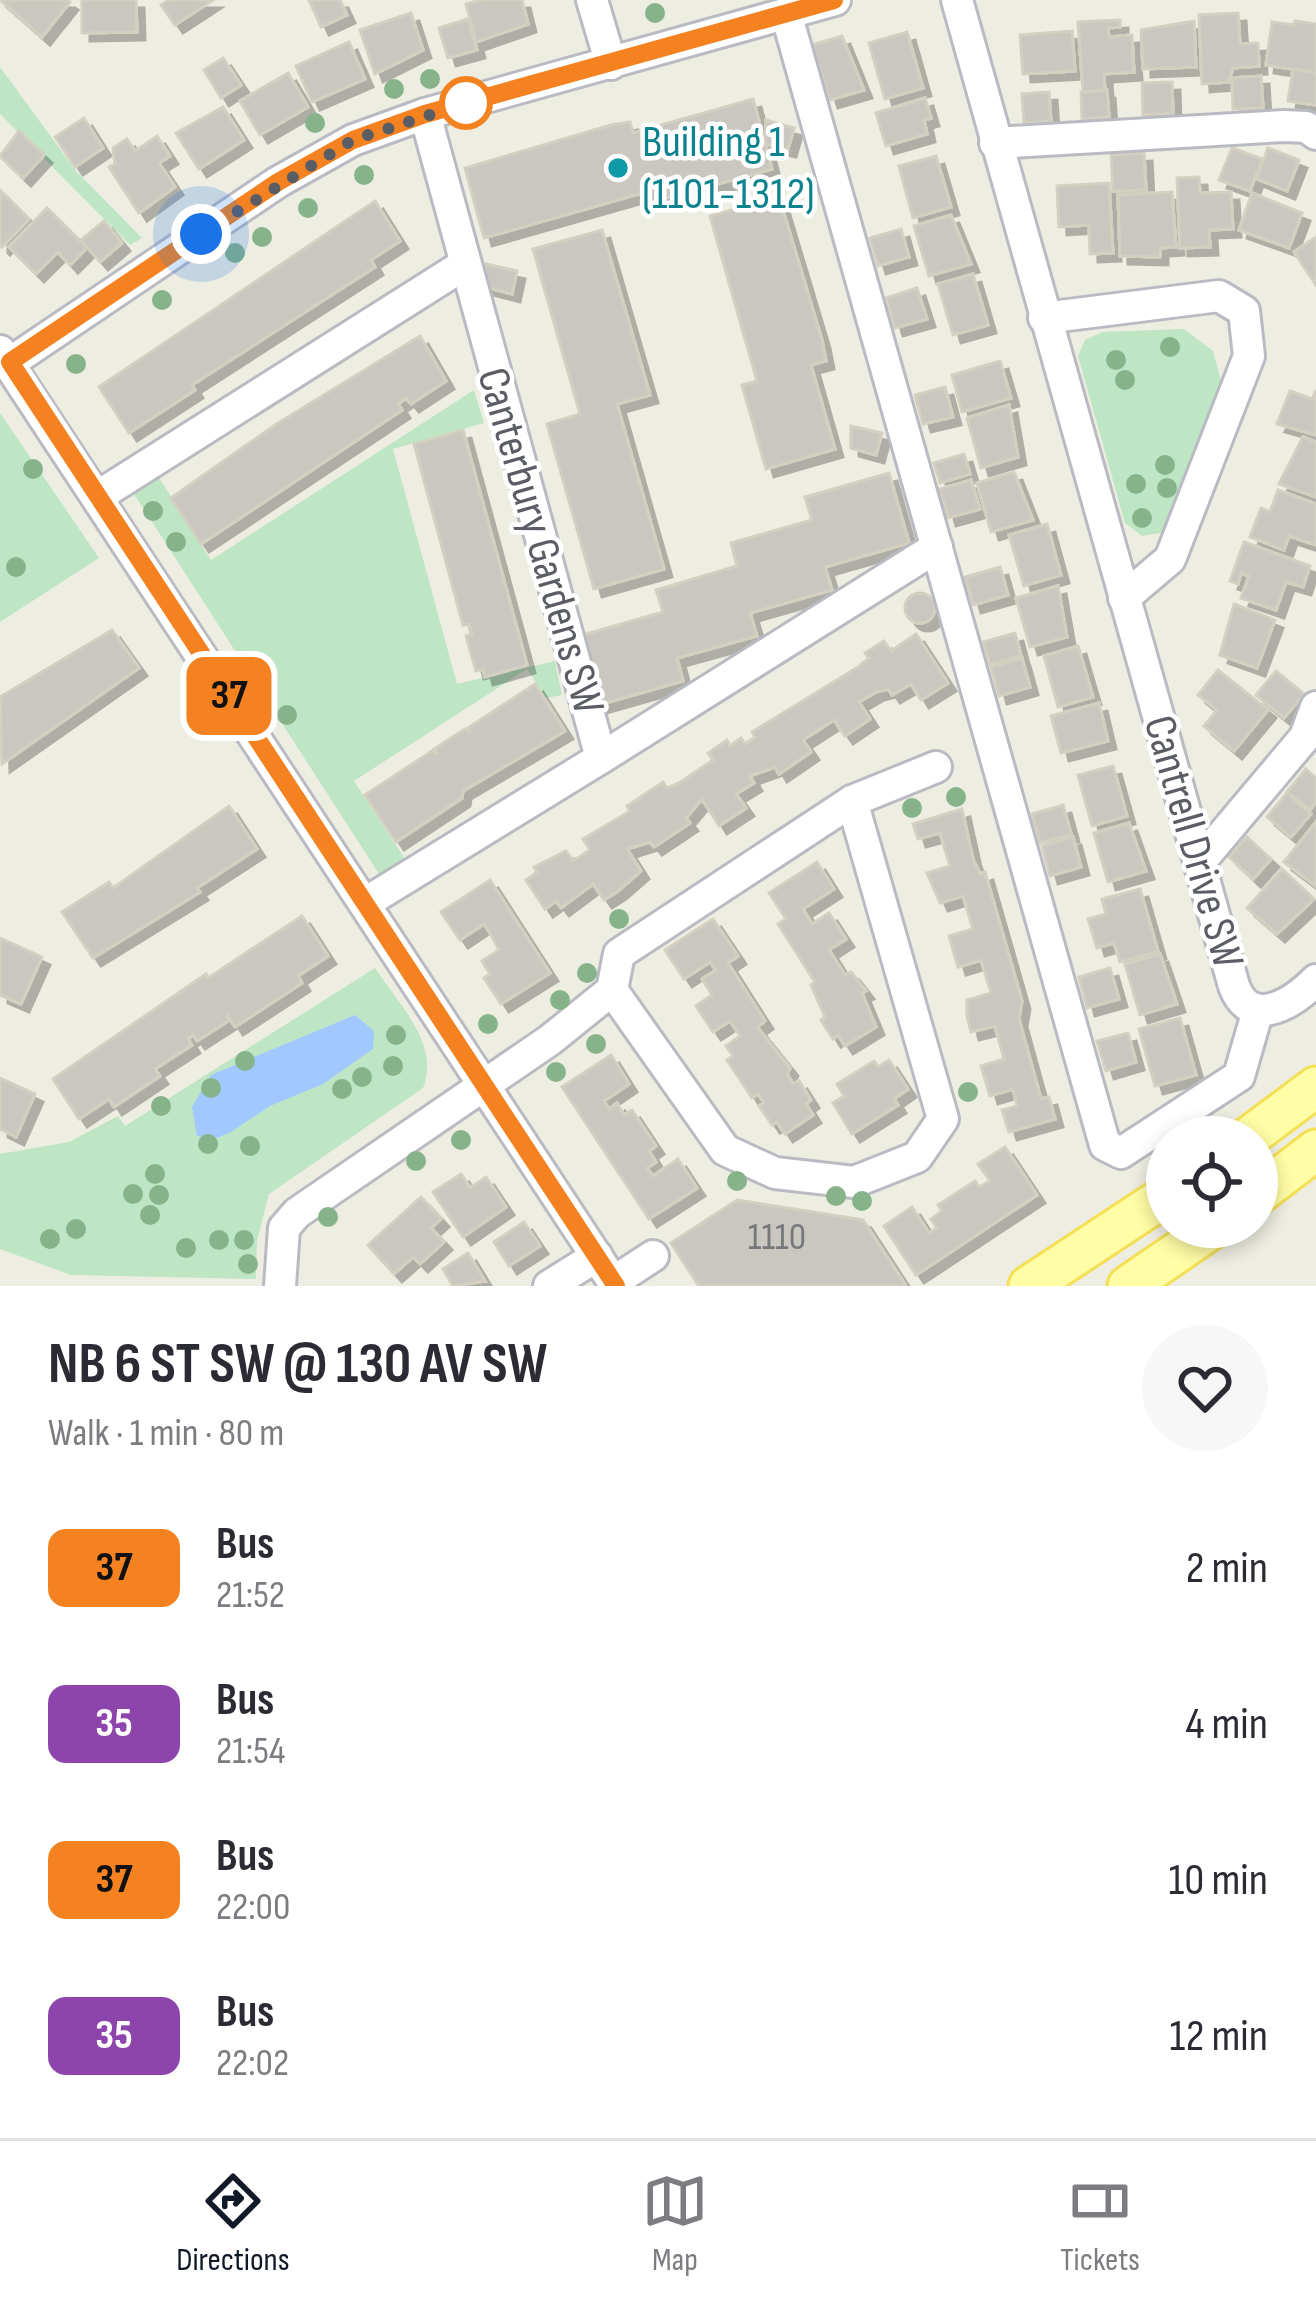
<!DOCTYPE html>
<meta charset="utf-8">
<style>
:root{--surface:#fff;--page:#f7f7f7;--text:#2b2b33;--muted:#7c7c81;--line:#e1e1e2;--accent:#111827}
body{margin:0;font-family:"Sofia Sans Condensed",sans-serif;background:var(--page);color:var(--text);height:100vh;display:flex;flex-direction:column;font-size:45px;white-space:nowrap}
*{box-sizing:border-box;margin:0}
p{font-size:39px;color:var(--muted)}
.icon{flex:none;width:66px;height:66px;fill:none;stroke:currentColor;stroke-width:2;stroke-linecap:round;stroke-linejoin:round}
.map{position:relative;height:1286px;overflow:hidden}
.details{display:flex;flex-direction:column;background:var(--surface);flex:1}
.details>*{flex:none}
.badge{padding:0 24px;border-radius:18px;font-size:42px;line-height:78px}
.controls{position:absolute;left:1146px;top:1116px;display:grid;gap:24px}
.controls a{display:grid;place-items:center;width:132px;height:132px;border-radius:50%;background:var(--surface);box-shadow:0 6px 18px #0003;font-size:60px}
.you{position:absolute;width:60px;height:60px;margin:-30px;border:9px solid #fff;border-radius:50%;background:#1a73e8;box-shadow:0 0 0 18px #1a73e833}
.map>.badge{position:absolute;translate:-50% -50%;box-shadow:0 0 0 6px #fff}
.round{display:grid;place-items:center;flex:none;width:126px;height:126px;border-radius:63px;background:var(--page)}
.overview{display:flex;align-items:center;justify-content:space-between;height:204px;padding:0 48px}
h1{font-size:57px;font-weight:700;line-height:90px}
ul{padding:0;list-style:none}
li{display:flex;align-items:center;gap:36px;height:156px;padding:0 48px}
li div{flex:1}
li b{display:block;font-size:45px}
li em{font-style:normal}
li .badge{min-width:132px;font-weight:700;text-align:center}
.dock{display:flex;justify-content:space-around;align-items:center;height:168px;border-top:3px solid var(--line);background:var(--surface);font-size:33px;color:var(--muted)}
.dock a{display:grid;justify-items:center;gap:6px}
.dock .on{color:var(--accent)}
.map>svg:first-child{display:block}
.green{fill:#bee6c4}
.water{fill:#a1c8ff}
.building{fill:#c9c7bf;stroke:#d3d0c1;stroke-width:3;filter:url(#shadow)}
.lines{fill:none;stroke-linecap:round;stroke-linejoin:round}
.minor-casing{stroke:#babbc2;stroke-width:36}
.major-casing{stroke:#f5e055;stroke-width:45}
.minor{stroke:#fff;stroke-width:30}
.major{stroke:#fffea6;stroke-width:39}
.tree{fill:#87b38a}
.line-casing{stroke:#fff;stroke-width:27}
.line{stroke:#f58220;stroke-width:18}
.walk{stroke:#5b5d64;stroke-width:12;stroke-dasharray:0 21.6}
.stop-dot{fill:#fff;stroke:#f58220;stroke-width:6}
.culture-dot{fill:#0f9aa8;stroke:#fff;stroke-width:4.5}
.labels{text-anchor:middle;dominant-baseline:central;stroke-width:9;stroke-linejoin:round;paint-order:stroke}
.number-label{font-size:39px;fill:#76787b}
.culture-label{font-size:45px;fill:#0d838f;stroke:#fff;text-anchor:start}
.street-label{font-size:45px;fill:#5b5d64;stroke:#fff}
</style>
<div class="map">
<svg width="1316" height="1286" viewBox="0 0 1316 1286">
<defs>
<filter id="shadow"><feDropShadow dx="8" dy="8" stdDeviation="0" flood-color="#0004"/></filter>
</defs>
<rect width="100%" height="100%" fill="#eeede2"/>
<g class="green">
<path d="M0,67L76,171L142,238L130,245L0,114Z"/>
<path d="M1184,329L1213,351L1222,385L1166,532L1142,536L1125,523L1078,356L1085,340L1102,332Z"/>
<path d="M474,390L484,423L393,449L457,684L555,661L562,695L546,698L527,669L354,781L405,859L381,877L134,494L158,476L211,560Z"/>
<path d="M0,413L99,558L0,622Z"/>
<path d="M375,968C398,1003 441,1045 423,1088L269,1194L257,1241L256,1279L71,1275L0,1249V1154L69,1142L118,1116L125,1126Z"/>
</g>
<path class="water" d="M355,1015L374,1031L373,1049L323,1084L270,1106L231,1132L214,1139L197,1136L192,1107L211,1075Z"/>
<g class="building">
<path d="M0,0H67L70,2L42,37Z"/>
<path d="M82,0H136L137,32L82,33Z"/>
<path d="M169,0H213L175,25L161,5Z"/>
<path d="M309,0H340L347,15L321,27Z"/>
<path d="M481,0H522L528,24L476,42L466,4Z"/>
<path d="M411,13L423,50L375,74L360,30Z"/>
<path d="M1238,13L1240,44L1258,43L1259,66L1233,68L1228,82L1202,84L1199,15Z"/>
<path d="M468,19L477,50L448,58L439,28Z"/>
<path d="M1120,20V27L1108,28L1109,37L1132,35L1134,72L1104,74L1105,91L1083,92L1078,22Z"/>
<path d="M1194,21L1196,67L1143,69L1141,30Z"/>
<path d="M1295,21L1316,24V73L1266,65L1272,22L1294,25Z"/>
<path d="M1072,31L1075,71L1023,74L1020,35Z"/>
<path d="M907,32L923,88L885,99L869,43Z"/>
<path d="M842,36L864,90L830,100L812,45Z"/>
<path d="M349,42L365,79L312,102L296,66Z"/>
<path d="M223,58L241,85L221,98L204,70Z"/>
<path d="M1293,69L1316,73V105L1288,101Z"/>
<path d="M288,73L308,107L260,135L240,101Z"/>
<path d="M1261,76L1263,108L1233,109L1232,78Z"/>
<path d="M1172,82L1173,113L1143,115L1142,83Z"/>
<path d="M1107,90L1109,117L1082,119L1081,92Z"/>
<path d="M1049,92L1051,121L1024,123L1022,94Z"/>
<path d="M925,98L931,118L924,120L927,134L886,146L876,113Z"/>
<path d="M753,99L772,169L652,202L649,191L484,238L465,168L611,125L630,122L633,133Z"/>
<path d="M223,107L244,140L199,169L176,133Z"/>
<path d="M84,118L103,148L75,167L55,137Z"/>
<path d="M766,120L794,128L788,149L765,144Z"/>
<path d="M19,131L44,155L23,178L0,156Z"/>
<path d="M157,136L170,156L159,163L175,187L139,213L109,167L115,164L113,148L127,139L135,151Z"/>
<path d="M1232,148L1262,159L1250,191L1219,180Z"/>
<path d="M1268,148L1299,160L1287,191L1257,179Z"/>
<path d="M1144,153L1146,190L1113,191L1111,155Z"/>
<path d="M936,156L951,207L913,218L899,166Z"/>
<path d="M1199,177L1200,193L1231,192L1233,229L1209,230L1210,247L1180,248L1177,178Z"/>
<path d="M1109,183L1113,253L1090,254L1089,225L1059,227L1057,186Z"/>
<path d="M0,190L29,219L2,247L0,245Z"/>
<path d="M1172,192L1176,247L1160,248V257L1120,256L1118,195Z"/>
<path d="M1252,193L1302,213L1289,248L1239,230Z"/>
<path d="M779,197L822,340L826,361L811,365L835,449L766,469L742,385L757,381L710,216Z"/>
<path d="M375,201L400,241L371,260L375,267L192,385L195,390L129,433L99,387Z"/>
<path d="M47,208L87,248L70,265L58,252L36,274L9,247Z"/>
<path d="M951,215L971,264L929,276L914,226Z"/>
<path d="M104,221L122,243L100,262L81,240Z"/>
<path d="M901,229L909,257L878,266L870,238Z"/>
<path d="M602,230L650,395L617,404L664,569L594,589L547,424L580,414L533,249Z"/>
<path d="M1316,237V285L1294,252Z"/>
<path d="M486,264L517,271L512,294L481,286Z"/>
<path d="M973,274L988,325L953,335L938,284Z"/>
<path d="M917,288L927,319L895,328L886,298Z"/>
<path d="M420,336L446,381L411,404L406,398L398,404L402,410L201,544L171,498L275,425Z"/>
<path d="M1000,361L1011,398L962,412L952,375Z"/>
<path d="M945,387L953,417L923,424L915,395Z"/>
<path d="M1316,390V435L1277,424L1290,391L1312,399Z"/>
<path d="M1009,405L1018,457L981,468L967,418Z"/>
<path d="M851,426L882,433L876,455L851,448Z"/>
<path d="M463,430L527,665L485,677L483,669L476,671L466,636L472,634L469,624L463,625L414,444Z"/>
<path d="M1303,437L1316,442V497L1279,484Z"/>
<path d="M964,454L970,474L940,483L934,463Z"/>
<path d="M1014,472L1033,520L991,532L977,483Z"/>
<path d="M889,473L909,543L825,567L832,590L750,613L757,636L677,658L683,681L599,705L579,636L663,612L656,590L737,566L731,543L812,520L805,497Z"/>
<path d="M971,480L980,509L948,518L940,489Z"/>
<path d="M1278,490L1316,504V545L1289,536L1284,550L1250,537L1261,508L1270,512Z"/>
<path d="M1047,524L1061,575L1024,586L1009,535Z"/>
<path d="M1244,542L1310,566L1303,587L1286,582L1276,610L1241,598L1249,576L1241,573L1238,584L1230,581Z"/>
<path d="M1000,567L1008,595L973,605L965,577Z"/>
<path d="M1058,586L1067,637L1030,647L1016,598Z"/>
<circle cx="920" cy="608" r="15"/>
<path d="M1234,604L1275,620L1257,668L1220,655Z"/>
<path d="M112,630L139,668L2,764L0,697Z"/>
<path d="M1015,633L1021,656L990,664L983,642Z"/>
<path d="M916,634L948,683L921,700L911,684L892,695L888,689L876,692L859,702L870,719L845,736L834,720L803,740L811,752L779,774L775,767L750,776L754,783L736,794L746,808L719,826L702,799L686,818L690,823L654,847L650,842L627,849L641,871L618,891L604,900L593,884L561,908L556,901L545,909L526,880L537,872L534,867L566,851L573,861L590,850L583,839L630,811L627,806L663,782L667,788L679,783L713,760L708,753L727,740L730,746L741,738L745,744L755,737L752,732L858,667L869,658L865,653L884,641L891,651Z"/>
<path d="M1078,646L1093,697L1058,707L1044,656Z"/>
<path d="M1022,658L1030,687L999,696L991,667Z"/>
<path d="M1218,670L1268,710L1234,751L1204,726L1217,710L1198,695Z"/>
<path d="M1276,671L1304,694L1284,718L1256,695Z"/>
<path d="M535,684L565,731L463,791L462,798L396,842L365,795L432,751L438,754L434,749L465,729L471,733L468,728Z"/>
<path d="M1099,703L1108,741L1061,753L1051,716Z"/>
<path d="M1113,766L1127,816L1092,826L1078,775Z"/>
<path d="M1306,769L1316,778V802L1310,810L1287,792Z"/>
<path d="M1287,793L1311,814L1291,837L1267,817Z"/>
<path d="M1063,805L1071,834L1040,843L1032,814Z"/>
<path d="M229,806L257,849L197,888L200,892L93,958L62,912L109,882L113,888Z"/>
<path d="M962,809L973,859L980,874L985,872L1022,1001L1019,1019L1041,1099L1049,1097L1055,1119L1009,1132L1002,1110L1017,1106L1013,1089L990,1096L981,1066L1004,1059L995,1026L971,1032L967,1016V1000L991,993L981,960L958,967L949,936L973,929L963,896L940,903L927,873L950,866L940,833L918,839L913,824Z"/>
<path d="M1316,822V886L1284,862Z"/>
<path d="M1129,823L1146,871L1108,882L1094,833Z"/>
<path d="M1073,837L1081,867L1050,876L1042,846Z"/>
<path d="M1247,837L1271,859L1253,879L1229,857Z"/>
<path d="M817,862L834,889L803,909L812,924L829,913L846,939L829,950L845,975L851,972L866,991L862,993L876,1027L845,1046L838,1035L833,1039L821,1020L825,1017L811,985L815,982L778,924L786,919L769,893Z"/>
<path d="M1282,869L1314,899L1277,934L1247,908Z"/>
<path d="M490,880L550,973L501,1004L484,978L490,974L482,961L499,950L490,933L484,924L460,940L441,912Z"/>
<path d="M1140,889L1158,951L1120,962L1114,943L1097,948L1088,919L1106,914L1102,899Z"/>
<path d="M302,916L328,956L298,976L302,983L235,1027L227,1014L228,1021L197,1041L193,1035L188,1039L192,1045L155,1069L160,1076L114,1107L109,1099L79,1119L53,1079L206,974L208,978Z"/>
<path d="M713,919L738,956L728,963L765,1021L757,1027L790,1068L787,1074L793,1084L799,1081L811,1100L806,1104L813,1115L785,1134L777,1122L772,1125L759,1106L764,1103L758,1094L752,1098L727,1060L733,1056L726,1046L740,1036L730,1021L713,1032L696,1006L712,995L702,979L716,970L710,962L684,979L665,950Z"/>
<path d="M0,938L42,957L21,1004L0,995Z"/>
<path d="M1160,954L1177,1004L1140,1015L1125,964Z"/>
<path d="M1110,968L1119,999L1087,1008L1079,977Z"/>
<path d="M1180,1018L1196,1075L1155,1086L1139,1029Z"/>
<path d="M1128,1033L1136,1062L1106,1071L1097,1041Z"/>
<path d="M611,1055L629,1084L604,1101L609,1109L617,1103L624,1115L632,1110L656,1146L649,1151L656,1162L647,1168L653,1176L678,1159L697,1188L649,1219L562,1087Z"/>
<path d="M889,1060L908,1089L894,1099L898,1105L852,1134L833,1103L844,1096L837,1084L874,1061L878,1067Z"/>
<path d="M0,1078L35,1094L16,1137L0,1129Z"/>
<path d="M1005,1147L1037,1195L916,1275L884,1226L912,1207L929,1233L937,1228L931,1219L942,1211L938,1205L975,1181L979,1187L990,1181L978,1164Z"/>
<path d="M461,1174L470,1188L486,1177L506,1207L463,1237L433,1192Z"/>
<path d="M421,1197L441,1219L431,1228L444,1242L420,1264L413,1257L394,1274L368,1245Z"/>
<path d="M737,1200L863,1220L906,1286H699L671,1243Z"/>
<path d="M524,1222L540,1246L509,1266L494,1242Z"/>
<path d="M468,1253L485,1281L453,1286L443,1269Z"/>
</g>
<g class="lines">
<defs>
<g id="minor">
<path d="M592,0L611,64"/>
<path d="M957,0L1234,986C1251,1031 1293,1003 1316,980"/>
<path d="M786,13L1105,1145L1121,1153L1239,1076L1258,1010"/>
<path d="M995,143L1284,126L1306,127L1316,134"/>
<path d="M1044,318L1219,296L1244,311L1249,356L1170,559L1124,598"/>
<path d="M0,351L616,1286"/>
<path d="M11,362L278,182L353,140L425,114L835,0"/>
<path d="M100,495L462,266"/>
<path d="M601,758L937,547"/>
<path d="M1199,863L1305,737L1316,707"/>
<path d="M365,903L601,758L425,114"/>
<path d="M612,990L725,1150L775,1173L854,1182L917,1157L943,1119L852,801"/>
<path d="M613,1282L653,1256"/>
<path d="M280,1286L284,1228L297,1213L550,1040L612,990L619,954L852,801L936,767"/>
<path d="M549,1286L597,1256"/>
</g>
<g id="major">
<path d="M1249,1137L1316,1087"/>
<path d="M1257,1195L1316,1150"/>
<path d="M1029,1286L1167,1195"/>
<path d="M1128,1286L1214,1227"/>
</g>
</defs>
<use href="#minor" class="minor-casing"/>
<use href="#major" class="major-casing"/>
<use href="#minor" class="minor"/>
<use href="#major" class="major"/>
</g>
<g class="tree">
<circle cx="655" cy="13" r="10"/>
<circle cx="430" cy="79" r="10"/>
<circle cx="394" cy="89" r="10"/>
<circle cx="315" cy="123" r="10"/>
<circle cx="364" cy="175" r="10"/>
<circle cx="308" cy="208" r="10"/>
<circle cx="262" cy="237" r="10"/>
<circle cx="235" cy="253" r="10"/>
<circle cx="162" cy="300" r="10"/>
<circle cx="1170" cy="347" r="10"/>
<circle cx="1116" cy="360" r="10"/>
<circle cx="76" cy="364" r="10"/>
<circle cx="1125" cy="380" r="10"/>
<circle cx="1165" cy="465" r="10"/>
<circle cx="33" cy="469" r="10"/>
<circle cx="1136" cy="484" r="10"/>
<circle cx="1167" cy="488" r="10"/>
<circle cx="153" cy="511" r="10"/>
<circle cx="1142" cy="518" r="10"/>
<circle cx="176" cy="542" r="10"/>
<circle cx="16" cy="567" r="10"/>
<circle cx="263" cy="674" r="10"/>
<circle cx="287" cy="715" r="10"/>
<circle cx="956" cy="797" r="10"/>
<circle cx="912" cy="808" r="10"/>
<circle cx="619" cy="919" r="10"/>
<circle cx="587" cy="973" r="10"/>
<circle cx="560" cy="1000" r="10"/>
<circle cx="488" cy="1024" r="10"/>
<circle cx="396" cy="1035" r="10"/>
<circle cx="596" cy="1044" r="10"/>
<circle cx="245" cy="1061" r="10"/>
<circle cx="393" cy="1066" r="10"/>
<circle cx="556" cy="1072" r="10"/>
<circle cx="362" cy="1077" r="10"/>
<circle cx="211" cy="1088" r="10"/>
<circle cx="342" cy="1089" r="10"/>
<circle cx="968" cy="1092" r="10"/>
<circle cx="161" cy="1106" r="10"/>
<circle cx="461" cy="1140" r="10"/>
<circle cx="208" cy="1144" r="10"/>
<circle cx="250" cy="1146" r="10"/>
<circle cx="416" cy="1161" r="10"/>
<circle cx="155" cy="1174" r="10"/>
<circle cx="737" cy="1181" r="10"/>
<circle cx="133" cy="1194" r="10"/>
<circle cx="159" cy="1195" r="10"/>
<circle cx="836" cy="1196" r="10"/>
<circle cx="862" cy="1201" r="10"/>
<circle cx="150" cy="1215" r="10"/>
<circle cx="328" cy="1217" r="10"/>
<circle cx="76" cy="1229" r="10"/>
<circle cx="50" cy="1239" r="10"/>
<circle cx="219" cy="1240" r="10"/>
<circle cx="244" cy="1240" r="10"/>
<circle cx="186" cy="1248" r="10"/>
<circle cx="248" cy="1264" r="10"/>
</g>
<g class="lines">
<defs>
<path id="line" d="M616,1286L10,362L278,182L353,140L425,114L834,0"/>
</defs>
<use href="#line" class="line-casing"/>
<use href="#line" class="line"/>
<path class="walk" d="M201,234L353,140L466,103"/>
</g>
<circle class="stop-dot" cx="466" cy="103" r="24"/>
<circle class="culture-dot" cx="618" cy="168" r="12"/>
<g class="labels">
<g class="number-label">
<text x="777" y="1237">1110</text>
</g>
<g class="culture-label">
<text x="642" y="142">Building 1<tspan x="642" dy="52">(1101-1312)</tspan></text>
</g>
<g class="street-label">
<text transform="translate(540 541) rotate(74)">Canterbury Gardens SW</text>
<text transform="translate(1193 842) rotate(74)">Cantrell Drive SW</text>
</g>
</g>
</svg>
<div class="controls">
<a><svg class="icon" aria-label="locate" viewBox="0 0 24 24"><circle cx="12" cy="12" r="6"/><path d="M12 2v4M12 18v4M2 12h4M18 12h4"/></svg></a>
</div>
<div class="you" style="left:201px;top:234px"></div>
<b class="badge" style="left:229px;top:696px;background:#f58220;color:#111">37</b>
</div>
<section class="details">
<div class="overview"><div><h1>NB 6 ST SW @ 130 AV SW</h1><p>Walk · 1 min · 80 m</p></div><a class="round"><svg class="icon" aria-label="heart" viewBox="0 0 24 24"><path d="M12 20l-8-8c-3-5 5-10 8-4 3-6 11-1 8 4z"/></svg></a></div>
<ul>
<li><span class="badge" style="background:#f58220;color:#111">37</span><div><b>Bus</b><p>21:52</p></div><em>2 min</em></li>
<li><span class="badge" style="background:#8e44ad;color:#fff">35</span><div><b>Bus</b><p>21:54</p></div><em>4 min</em></li>
<li><span class="badge" style="background:#f58220;color:#111">37</span><div><b>Bus</b><p>22:00</p></div><em>10 min</em></li>
<li><span class="badge" style="background:#8e44ad;color:#fff">35</span><div><b>Bus</b><p>22:02</p></div><em>12 min</em></li>
</ul>
</section>
<nav class="dock">
<a class="on"><svg class="icon" aria-label="directions" viewBox="0 0 24 24"><path d="M12 3l9 9-9 9-9-9zM9 14v-3h6M13 9l2 2-2 2"/></svg>Directions</a>
<a><svg class="icon" aria-label="map" viewBox="0 0 24 24"><path d="M3 6l6-2 6 2 6-2v14l-6 2-6-2-6 2zM9 4v14M15 6v14"/></svg>Map</a>
<a><svg class="icon" aria-label="tickets" viewBox="0 0 24 24"><path d="M3 7h18v10H3zM15 7v10"/></svg>Tickets</a>
</nav>
